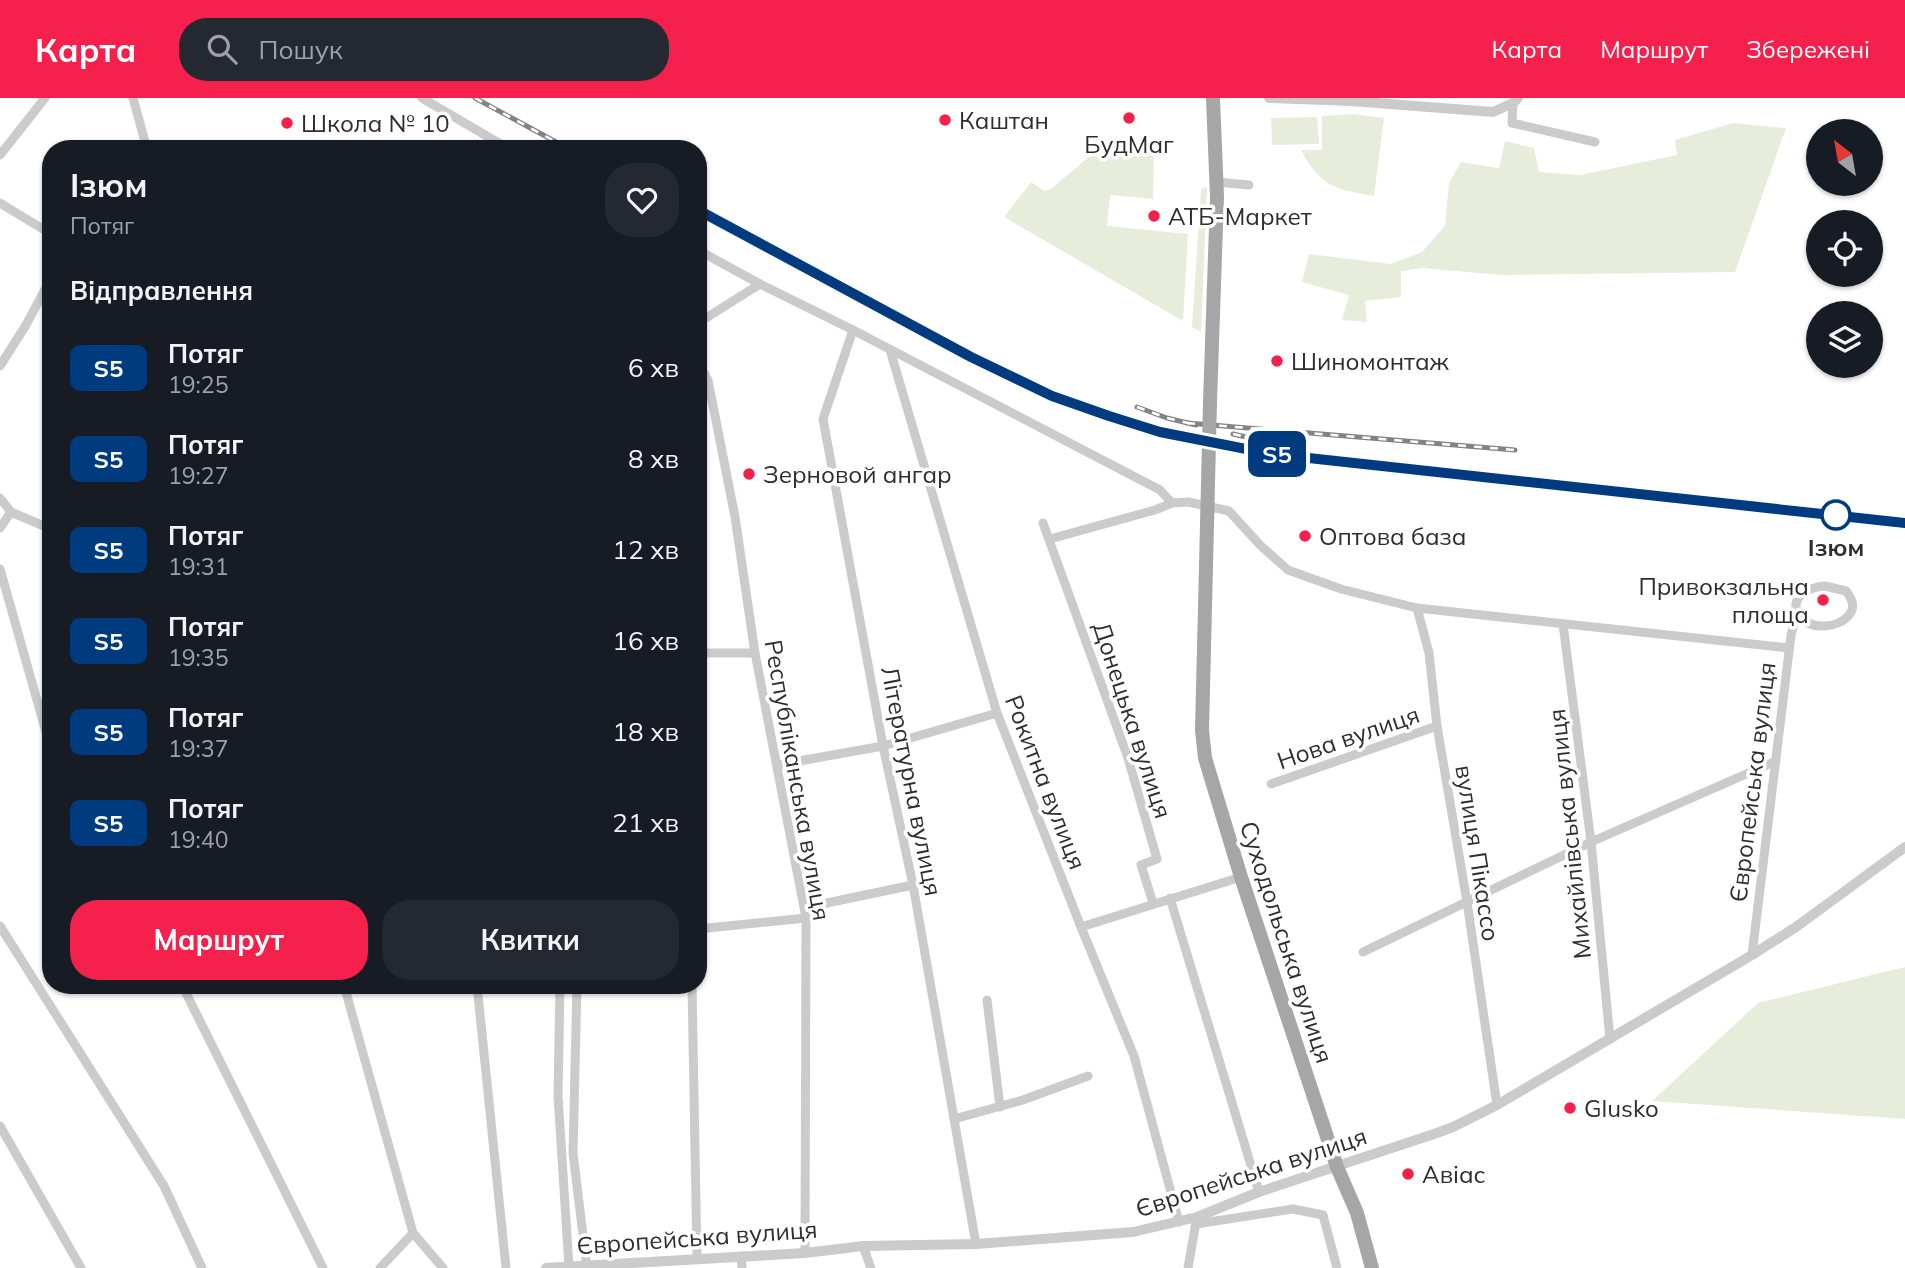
<!DOCTYPE html>
<html lang="uk">
<meta charset="utf-8">
<style>
:root{--surface:#171b24;--page:#242831;--text:#f1f3f6;--muted:#9ea1a6;--accent:#f5204b}
body{margin:0;font-family:Mulish,sans-serif;background:var(--page);color:var(--text);height:100vh;display:flex;flex-direction:column;font-size:26px;white-space:nowrap}
*{box-sizing:border-box;margin:0}
p{font-size:23px;color:var(--muted)}
.icon{flex:none;width:38px;height:38px;fill:none;stroke:currentColor;stroke-width:2;stroke-linecap:round;stroke-linejoin:round}
.map{position:relative;flex:1;overflow:hidden}
.sheet{position:absolute;left:42px;top:42px;width:665px;height:854px;display:flex;flex-direction:column;background:var(--surface);border-radius:28px;box-shadow:0 2px 5px #0004}
.sheet>*{flex:none}
.badge{padding:0 14px;border-radius:10px;font-size:24px;line-height:46px}
.needle{width:46px;rotate:329deg}
.buttons{position:absolute;left:1806px;top:21px;display:grid;gap:14px}
.buttons a{display:grid;place-items:center;width:77px;height:77px;border-radius:50%;background:var(--surface);box-shadow:0 2px 5px #0004;font-size:35px}
.map>.badge{position:absolute;translate:-50% -50%;box-shadow:0 0 0 4px #fff}
h2{padding:0 28px;font-size:26px;line-height:63px}
.round{display:grid;place-items:center;flex:none;width:74px;height:74px;border-radius:28px;background:var(--page)}
.overview{display:flex;align-items:center;justify-content:space-between;height:119px;padding:0 28px}
h1{font-size:33px;font-weight:700;line-height:52px}
.primary-button{display:flex;gap:14px;margin-top:auto;padding:14px 28px}
.primary-button a{flex:1;height:80px;border-radius:28px;background:var(--accent);color:#fff;font-size:28px;font-weight:700;line-height:80px;text-align:center}
.primary-button a+a{background:var(--page);color:var(--text)}
ul{padding:0;list-style:none}
li{display:flex;align-items:center;gap:21px;height:91px;padding:0 28px}
li div{flex:1}
li b{display:block;font-size:26px}
li em{font-style:normal}
li .badge{min-width:77px;font-weight:700;text-align:center}
header{display:flex;align-items:center;gap:42px;box-sizing:border-box;height:98px;padding:0 35px;background:var(--accent);color:#fff}
header strong{font-size:33px}
nav{display:flex;gap:38px;margin-inline-start:auto;font-size:24px}
.search{width:490px;height:63px;background:var(--page);display:flex;align-items:center;gap:18px;box-sizing:border-box;padding:0 24px;border-radius:28px;color:var(--muted);font-size:26px}
.map>svg:first-child{display:block}
.green{fill:#e7edda}
.lines{fill:none;stroke-linecap:round;stroke-linejoin:round}
.minor{stroke:#cbcbcb;stroke-width:9}
.tertiary{stroke:#cbcbcb;stroke-width:10}
.primary{stroke:#a6a6a6;stroke-width:14}
.rail-casing{stroke:#838383;stroke-width:5}
.rail{stroke:#fff;stroke-width:2.5;stroke-dasharray:8;stroke-linecap:butt}
.primary-bridge{stroke:#a6a6a6;stroke-width:14}
.line-casing{stroke:#fff;stroke-width:16}
.line{stroke:#003b80;stroke-width:10}
.poi-dot{fill:#f5204b;stroke:#fff;stroke-width:2.5}
.stop-dot{fill:#fff;stroke:#003b80;stroke-width:3.5}
.labels{text-anchor:middle;dominant-baseline:central;stroke-width:7;stroke-linejoin:round;paint-order:stroke}
.poi-label{font-size:24px;fill:#2e2e2e;stroke:#fff;text-anchor:start}
.stop-label{font-size:24px;font-weight:bold;fill:#2e2e2e;stroke:#fff}
.street-label{font-size:24px;fill:#2e2e2e;stroke:#fff}
</style>
<header>
<strong>Карта</strong>
<div class="search"><svg class="icon" aria-label="search" viewBox="0 0 24 24"><circle cx="10" cy="10" r="6"/><path d="M15 15l6 6"/></svg>Пошук</div>
<nav><a>Карта</a><a>Маршрут</a><a>Збережені</a></nav>
</header>
<div class="map">
<svg width="1905" height="1170" viewBox="0 0 1905 1170">
<rect width="100%" height="100%" fill="#fff"/>
<g class="green">
<path d="M1353,16L1384,20L1374,98C1336,92 1320,88 1301,52H1322V18Z"/>
<path d="M1317,19L1319,46L1272,47L1271,20Z"/>
<path d="M1733,25L1786,30L1735,174L1501,177L1423,170L1401,173V199L1365,203L1367,224L1342,222L1349,197L1302,184L1309,156L1391,166L1422,154L1445,128L1449,85L1461,64L1499,70L1505,43L1534,50L1539,74L1580,77L1677,57L1675,42Z"/>
<path d="M1099,50L1154,52L1153,101L1110,97L1107,128L1188,136L1183,223L1004,119L1031,84L1044,93L1051,91Z"/>
<path d="M1205,89L1207,91L1201,234L1192,229L1201,92Z"/>
<path d="M1905,869V1021L1652,1003L1758,905Z"/>
</g>
<g class="lines">
<g class="minor">
<path d="M133,0L147,51"/>
<path d="M422,0L509,51"/>
<path d="M1513,5L1512,25L1595,44"/>
<path d="M0,57L45,0"/>
<path d="M1217,84L1249,87"/>
<path d="M0,105L51,136"/>
<path d="M698,152L760,186L853,232L1160,392L1172,405L1188,404L1229,413L1260,447L1288,472L1341,491L1417,510L1789,550"/>
<path d="M698,225L760,186"/>
<path d="M853,232L823,321L883,648L913,787L976,1146"/>
<path d="M890,252L997,615L1081,829L1134,958L1179,1124"/>
<path d="M698,265L708,282L735,419L755,555L806,820L805,1155"/>
<path d="M0,268L26,227L51,180"/>
<path d="M0,400L11,414L51,431"/>
<path d="M1043,425L1128,660L1157,761L1141,767L1153,805"/>
<path d="M0,430L11,414"/>
<path d="M1050,441L1155,412L1172,405"/>
<path d="M0,471L51,652"/>
<path d="M1825,488L1846,493C1852,501 1856,509 1849,517C1839,530 1811,533 1800,518C1786,500 1810,489 1825,488Z"/>
<path d="M1417,510L1429,555L1437,628L1467,804L1497,1007"/>
<path d="M1563,526L1591,744L1610,941"/>
<path d="M698,555H755"/>
<path d="M777,667L883,648L997,615"/>
<path d="M1271,686L1437,628"/>
<path d="M1170,800L1259,1094"/>
<path d="M0,828L164,1088L202,1170"/>
<path d="M1081,829L1241,779"/>
<path d="M698,831L806,820L822,806L913,787"/>
<path d="M1363,854L1591,744L1776,663"/>
<path d="M1752,857L1791,537L1795,522L1799,518"/>
<path d="M182,887L323,1170"/>
<path d="M344,887L413,1135L443,1170"/>
<path d="M477,887L506,1170"/>
<path d="M560,887L558,998L569,1169"/>
<path d="M577,887L573,1055L587,1170"/>
<path d="M692,887L697,1160"/>
<path d="M987,902L1000,1009"/>
<path d="M954,1021L1023,1002L1088,978"/>
<path d="M0,1028L81,1170"/>
<path d="M1196,1126L1293,1111L1323,1117L1337,1170"/>
<path d="M863,1148L871,1170"/>
<path d="M741,1158L742,1170"/>
<path d="M380,1170L413,1135"/>
<path d="M1188,1170L1196,1124"/>
</g>
<g class="tertiary">
<path d="M1269,0L1351,3L1493,14L1513,5L1518,0"/>
<path d="M546,1170L805,1155L863,1148L976,1146L1133,1134L1197,1119L1259,1094L1434,1036L1453,1029L1497,1007L1752,857L1796,829L1905,749"/>
</g>
<g class="primary">
<path d="M1213,0L1217,99"/>
<path d="M1202,632L1205,660L1241,779L1337,1069L1357,1115L1372,1170"/>
</g>
<defs>
<g id="rail">
<path d="M475,0L569,51"/>
<path d="M698,112L950,249L1052,298L1160,334L1272,356L1905,425"/>
<path d="M1137,309L1167,320L1196,327"/>
<path d="M1187,325L1515,352"/>
<path d="M1233,336L1284,348"/>
</g>
</defs>
<use href="#rail" class="rail-casing"/>
<use href="#rail" class="rail"/>
<path class="primary-bridge" d="M1202,632L1210,304L1217,99"/>
</g>
<g class="lines">
<defs>
<path id="line" d="M698,112L971,259L1052,298L1109,318L1160,334L1272,356L1905,425"/>
</defs>
<use href="#line" class="line-casing"/>
<use href="#line" class="line"/>
</g>
<g class="poi-dot">
<circle cx="1129" cy="20" r="7"/>
<circle cx="945" cy="22" r="7"/>
<circle cx="287" cy="25" r="7"/>
<circle cx="1154" cy="118" r="7"/>
<circle cx="1277" cy="263" r="7"/>
<circle cx="749" cy="376" r="7"/>
<circle cx="1305" cy="438" r="7"/>
<circle cx="1823" cy="502" r="7"/>
<circle cx="1570" cy="1010" r="7"/>
<circle cx="1408" cy="1076" r="7"/>
</g>
<circle class="stop-dot" cx="1836" cy="417" r="14"/>
<g class="labels">
<g class="poi-label">
<text x="959" y="22">Каштан</text>
<text x="301" y="25">Школа № 10</text>
<text x="1129" y="46" text-anchor="middle">БудМаг</text>
<text x="1168" y="118">АТБ-Маркет</text>
<text x="1291" y="263">Шиномонтаж</text>
<text x="763" y="376">Зерновой ангар</text>
<text x="1319" y="438">Оптова база</text>
<text x="1809" y="488" text-anchor="end">Привокзальна<tspan x="1809" dy="28">площа</tspan></text>
<text x="1584" y="1010">Glusko</text>
<text x="1422" y="1076">Авіас</text>
</g>
<g class="stop-label">
<text x="1836" y="449">Ізюм</text>
</g>
<g class="street-label">
<text transform="translate(1133 622) rotate(72)">Донецька вулиця</text>
<text transform="translate(1348 639) rotate(-19)">Нова вулиця</text>
<text transform="translate(798 682) rotate(80)">Республіканська вулиця</text>
<text transform="translate(912 683) rotate(79)">Літературна вулиця</text>
<text transform="translate(1046 684) rotate(69)">Рокитна вулиця</text>
<text transform="translate(1752 684) rotate(-83)">Європейська вулиця</text>
<text transform="translate(1569 736) rotate(-96)">Михайлівська вулиця</text>
<text transform="translate(1478 755) rotate(81)">вулиця Пікассо</text>
<text transform="translate(1287 844) rotate(72)">Суходольська вулиця</text>
<text transform="translate(1251 1074) rotate(-18)">Європейська вулиця</text>
<text transform="translate(697 1139) rotate(-4)">Європейська вулиця</text>
</g>
</g>
</svg>
<div class="buttons">
<a><svg class="needle" viewBox="-14 -14 28 28"><path d="M0-13l5 13h-10z" fill="#e53935"/><path d="M0 13l5-13h-10z" fill="#9ea1a6"/></svg></a>
<a><svg class="icon" aria-label="locate" viewBox="0 0 24 24"><circle cx="12" cy="12" r="6"/><path d="M12 2v4M12 18v4M2 12h4M18 12h4"/></svg></a>
<a><svg class="icon" aria-label="layers" viewBox="0 0 24 24"><path d="M12 4l9 5-9 5-9-5zM3 14l9 5 9-5"/></svg></a>
</div>
<b class="badge" style="left:1277px;top:356px;background:#003b80;color:#fff">S5</b>
<section class="sheet">
<div class="overview"><div><h1>Ізюм</h1><p>Потяг</p></div><a class="round"><svg class="icon" aria-label="heart" viewBox="0 0 24 24"><path d="M12 20l-8-8c-3-5 5-10 8-4 3-6 11-1 8 4z"/></svg></a></div>
<h2>Відправлення</h2>
<ul>
<li><span class="badge" style="background:#003b80;color:#fff">S5</span><div><b>Потяг</b><p>19:25</p></div><em>6 хв</em></li>
<li><span class="badge" style="background:#003b80;color:#fff">S5</span><div><b>Потяг</b><p>19:27</p></div><em>8 хв</em></li>
<li><span class="badge" style="background:#003b80;color:#fff">S5</span><div><b>Потяг</b><p>19:31</p></div><em>12 хв</em></li>
<li><span class="badge" style="background:#003b80;color:#fff">S5</span><div><b>Потяг</b><p>19:35</p></div><em>16 хв</em></li>
<li><span class="badge" style="background:#003b80;color:#fff">S5</span><div><b>Потяг</b><p>19:37</p></div><em>18 хв</em></li>
<li><span class="badge" style="background:#003b80;color:#fff">S5</span><div><b>Потяг</b><p>19:40</p></div><em>21 хв</em></li>
</ul>
<div class="primary-button"><a>Маршрут</a><a>Квитки</a></div>
</section>
</div>
